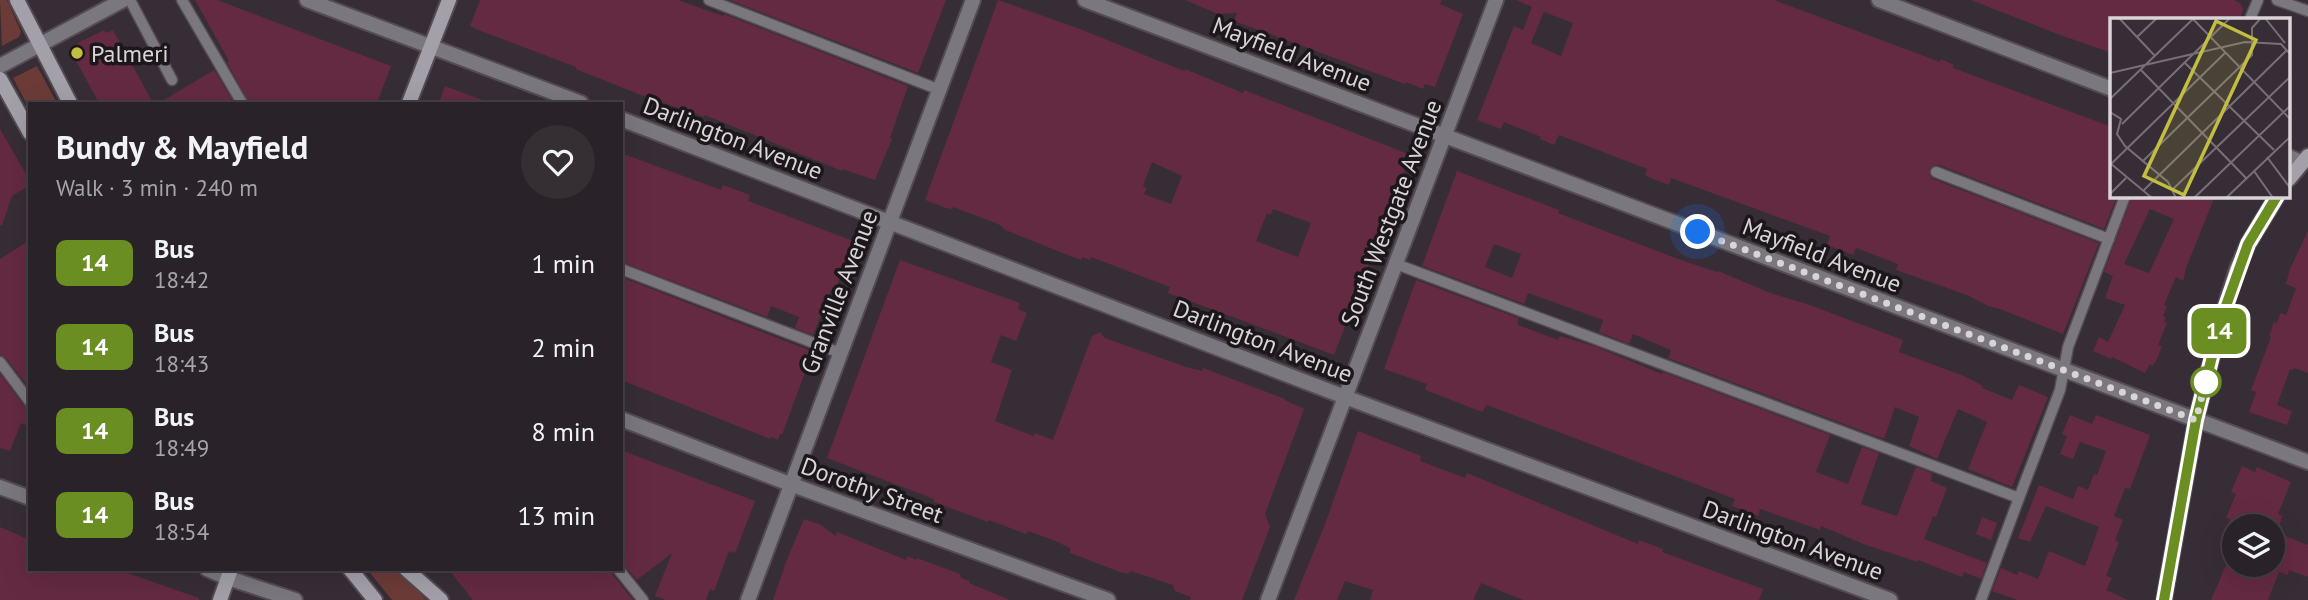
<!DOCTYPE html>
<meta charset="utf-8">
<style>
:root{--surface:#292228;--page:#352f34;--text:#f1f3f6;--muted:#a5a4a8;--line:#453f45}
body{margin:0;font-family:"PT Sans",sans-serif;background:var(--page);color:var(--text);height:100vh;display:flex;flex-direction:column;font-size:26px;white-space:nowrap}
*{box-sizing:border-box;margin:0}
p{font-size:23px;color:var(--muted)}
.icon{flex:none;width:38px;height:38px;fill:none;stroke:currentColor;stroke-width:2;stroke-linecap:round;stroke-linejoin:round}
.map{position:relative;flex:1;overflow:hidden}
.details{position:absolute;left:28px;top:102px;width:595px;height:469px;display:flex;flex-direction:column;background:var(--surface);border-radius:0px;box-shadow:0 7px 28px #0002,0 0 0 2px var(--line)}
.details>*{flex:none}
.badge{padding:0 14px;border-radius:10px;font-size:24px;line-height:46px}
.tools{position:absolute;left:2222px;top:514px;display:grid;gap:14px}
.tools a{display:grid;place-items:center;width:63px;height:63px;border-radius:50%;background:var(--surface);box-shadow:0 7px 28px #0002,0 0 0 2px var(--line);font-size:35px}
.you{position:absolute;width:35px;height:35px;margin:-18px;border:5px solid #fff;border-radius:50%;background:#1a73e8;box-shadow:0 0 0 10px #1a73e833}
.map>.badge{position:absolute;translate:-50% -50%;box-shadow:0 0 0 4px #fff}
.round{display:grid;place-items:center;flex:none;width:74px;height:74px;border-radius:37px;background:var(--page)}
.overview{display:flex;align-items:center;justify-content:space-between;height:119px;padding:0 28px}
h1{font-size:33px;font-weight:800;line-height:52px}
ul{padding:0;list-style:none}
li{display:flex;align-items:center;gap:21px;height:84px;padding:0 28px}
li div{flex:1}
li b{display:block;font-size:26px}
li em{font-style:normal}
li .badge{min-width:77px;font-weight:700;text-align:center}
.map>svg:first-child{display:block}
.green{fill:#6c3b37}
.building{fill:#642a41;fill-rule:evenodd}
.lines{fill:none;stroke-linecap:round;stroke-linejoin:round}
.lane-casing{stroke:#544b53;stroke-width:13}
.street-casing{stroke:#544b53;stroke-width:18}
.secondary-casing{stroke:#544b53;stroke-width:18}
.lane{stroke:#7a787e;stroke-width:10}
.street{stroke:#7a787e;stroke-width:14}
.secondary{stroke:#a4a0aa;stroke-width:14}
.line-casing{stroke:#fff;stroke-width:16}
.line{stroke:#6b8e23;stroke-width:10}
.walk{stroke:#dad4d9;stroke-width:7;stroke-dasharray:0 12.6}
.poi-dot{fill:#c1be40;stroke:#1b171b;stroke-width:2.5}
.stop-dot{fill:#fff;stroke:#6b8e23;stroke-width:3.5}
.labels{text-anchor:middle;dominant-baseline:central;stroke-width:7;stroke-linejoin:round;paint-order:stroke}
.poi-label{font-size:24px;fill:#dad4d9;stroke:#1b171b;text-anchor:start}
.street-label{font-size:24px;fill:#dad4d9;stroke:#1b171b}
.inset-road{fill:none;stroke:#787077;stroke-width:2}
.view{fill:#c1be40;fill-opacity:0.15;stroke:#c1be40;stroke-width:3.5}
.inset-edge{fill:none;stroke:#dad4d9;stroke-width:3.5}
</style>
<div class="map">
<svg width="2308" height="600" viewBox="0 0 2308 600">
<rect width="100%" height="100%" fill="#372d36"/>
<g class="green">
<path d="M0,0H7L21,32L19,37L2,46Z"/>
<path d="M37,66L57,103H30V110L13,78Z"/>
<path d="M367,569H398L426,600H392Z"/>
</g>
<g class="building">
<path d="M195,0H217L391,66L377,103H249L227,62L229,61Z"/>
<path d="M480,0H678L723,16L724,14L908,86L890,138L892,139L875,180L842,169V171L705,115L704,117L641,95L576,69V67L478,30L470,26Z"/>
<path d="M729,0H946L918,73Z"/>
<path d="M998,0L1080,29L1174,67L1185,71V69L1243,93L1244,90L1411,155L1334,355L1168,293L1170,287L1091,257L1090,260L1082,257L1081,260L1070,256L1003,229L1004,228L998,224L953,207L952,209L946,208L925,200ZM1152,162L1182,176L1171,204L1144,194L1147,188L1143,186ZM1273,209L1311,223L1298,257L1256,241L1267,213L1271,215Z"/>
<path d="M1185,0H1442L1440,4L1463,14L1435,87L1425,84L1423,89L1406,82L1405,84L1234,21L1237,13L1218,14Z"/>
<path d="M1516,0H1774L1940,62L1941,59L1954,65L1953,68L2112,127V196H2117L2104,229L1939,165L1932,166L1929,170L1930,176L1933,179L2099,243L2063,334L2000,309L1988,306L1967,295L1896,270L1898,264L1856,248L1853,255L1827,245L1830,236L1671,178L1669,185L1653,179L1645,175L1647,169L1559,135L1554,145L1540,139L1541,137L1504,122L1501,129L1477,120L1510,36L1514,26L1523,30L1532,7ZM1544,12L1573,23L1561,56L1531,43Z"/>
<path d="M1971,0H2234L2240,3L2243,9L2240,19H2112V53L2060,35Z"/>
<path d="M104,30L106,33L113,30L153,103H99L73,55L78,43Z"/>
<path d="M214,70L234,103H159Z"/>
<path d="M445,86L488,102V103H439Z"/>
<path d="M0,129L30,181V185L12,196L2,225H0Z"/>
<path d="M621,153L721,190L723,185L750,195L748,201L853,241L835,291L831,290L813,335L795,328L799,317L771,306L767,317L621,262Z"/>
<path d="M1457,171L1559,210L1558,213L1678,259L1717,272L1718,271L1773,294L1804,303L1903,340L1899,352L1964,376L1983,386L1982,388L2012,400L2019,385L2048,397L2012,487L1968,469L1987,422L1958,409L1937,459L1909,446L1919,417L1895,407L1884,439L1668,358L1671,350L1633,334L1629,344L1599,332L1603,320L1528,293L1524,304L1422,266ZM1494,244L1521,254L1512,278L1485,267Z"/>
<path d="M2132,196H2156L2162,200L2164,196H2215L2186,268L2183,281L2176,277L2164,305L2167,306L2163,316L2166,317L2164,322L2167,323L2158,345L2162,346L2156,361L2153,365L2150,364L2145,373L2112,357L2111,359L2093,351L2099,337L2108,342L2125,305L2105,298L2113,276L2104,272ZM2150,209L2174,219L2149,273L2124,264Z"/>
<path d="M2308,231V373L2294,368L2293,370L2290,369L2277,405L2292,411L2287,425L2249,412L2256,392L2251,390L2271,337L2269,336L2274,322L2277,323L2280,313L2286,315L2296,288L2286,284L2290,269Z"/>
<path d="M30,240V389L6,358L0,355V259Z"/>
<path d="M900,260L1020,303L1018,309L1027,313L1016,341L1001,335L991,362L1012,370L995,421L1033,436L1035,433L1053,440L1092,336L1100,332L1105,338L1186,367L1202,371L1203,368L1285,399V400L1304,409L1265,514L1270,527L1242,600H1190L1191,597L1175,591L1173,585L1131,571L1128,574L1120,572L1070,553V548L1053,540L1028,531L1026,534L989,520L988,522L934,502V499L827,458Z"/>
<path d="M621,277L811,351L805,366L807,367L782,435L780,434L778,440L771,437L770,439L621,380Z"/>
<path d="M1416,280L1518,318V325L1558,340L1560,336L1594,346L1662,374L1663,372L1830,435L1816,472L1848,484L1862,447L1879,453L1861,504L1897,516L1916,467L1932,473L1931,481L1947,488L1936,517L1933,516L1924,539L1987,563L1981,579L1964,572L1962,577L1918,560V562L1866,545L1821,526L1820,530L1760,509L1758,516L1732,506L1735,499L1487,405L1482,412L1428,391L1425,389L1427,384L1384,369Z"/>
<path d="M0,374L24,406L30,409V427L21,423L10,451L0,448Z"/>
<path d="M2070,415L2092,424L2096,415L2150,435L2130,489L2125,488L2114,516L2123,520L2115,540L2119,542L2106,576L2112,578L2106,590L2128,600H2018L1992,591L2001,568L2017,575L2019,571L2038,579L2049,551L2085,566L2099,527L2046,506L2030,542L2018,538L2039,485L2073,499L2078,486L2088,490L2094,474L2097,475L2106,451L2080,442L2073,459L2060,454L2067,436L2062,434Z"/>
<path d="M1358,431L1421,456L1420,461L1465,478L1467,473L1638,544L1639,540L1663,549L1662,552L1763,589L1759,600H1523L1481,583L1473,600H1370L1373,590L1345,581L1337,600H1294L1325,524Z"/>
<path d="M621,450L755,501L736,551L734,553L729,551L714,591L710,589L706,600H666L655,596L672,553L637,580L621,562Z"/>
<path d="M2242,466L2255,472L2257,467L2291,482L2278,514L2282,516L2279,527H2227L2230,519L2226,518L2236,494L2231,492Z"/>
<path d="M1982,517L1997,523L1991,540L1976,534Z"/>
<path d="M804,519L821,525L836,536L837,532L906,560L907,556L916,560L917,558L960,574L961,578L970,581L969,583L1010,600H773L786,562Z"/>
<path d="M0,527L30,540V569H116L199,598V600H0Z"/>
<path d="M2273,531L2308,545V577L2289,570L2288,575L2279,572L2268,600H2211L2226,565H2273Z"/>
<path d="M448,569H611L612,574L633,600H473Z"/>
</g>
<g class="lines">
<defs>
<g id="lane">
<path d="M130,0L172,80"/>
<path d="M182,0L242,103"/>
<path d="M709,0L940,90"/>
<path d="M2277,0L2308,11"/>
<path d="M2250,19L2258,0"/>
<path d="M1936,172L2109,239"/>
<path d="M1396,264L2019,498L2060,390L2068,347L2125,196"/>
<path d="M621,269L840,353"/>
<path d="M0,362L30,402"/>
<path d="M618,569L643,600"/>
<path d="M1981,600L2019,498"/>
</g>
<g id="street">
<path d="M307,0L581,103"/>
<path d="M1085,0L2308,462"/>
<path d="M1879,0L2112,89"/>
<path d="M0,66L123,0"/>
<path d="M621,119L1345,397L1890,600"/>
<path d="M2289,157L2301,162"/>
<path d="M621,419L790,484L1108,600"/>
<path d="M0,487L30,498"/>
<path d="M207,569L228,578L295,600"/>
<path d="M748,600L973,0"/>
<path d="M1268,600L1496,0"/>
</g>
<g id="secondary">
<path d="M17,0L70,103"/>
<path d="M0,79L30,133"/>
<path d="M409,103L449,0"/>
<path d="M2289,179L2308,156"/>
<path d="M350,569L375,600"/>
<path d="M406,569L441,600"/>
<path d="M220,600L231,569"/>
<path d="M2164,600L2196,420L2222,317L2237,269L2248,244L2277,196"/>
</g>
</defs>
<use href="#lane" class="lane-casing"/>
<use href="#street" class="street-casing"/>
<use href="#secondary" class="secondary-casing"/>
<use href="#lane" class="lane"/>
<use href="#street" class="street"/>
<use href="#secondary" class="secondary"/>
</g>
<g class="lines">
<defs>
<path id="line" d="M2164,600L2196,420L2222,317L2248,244L2277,196"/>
</defs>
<use href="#line" class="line-casing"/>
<use href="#line" class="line"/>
<path class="walk" d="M1698,232L2196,420L2206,380V382"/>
</g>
<circle class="poi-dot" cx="77" cy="53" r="7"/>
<circle class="stop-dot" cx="2206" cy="382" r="14"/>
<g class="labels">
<g class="poi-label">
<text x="91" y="53">Palmeri</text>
</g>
<g class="street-label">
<text transform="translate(1292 54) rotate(21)">Mayfield Avenue</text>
<text transform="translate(733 138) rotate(21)">Darlington Avenue</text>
<text transform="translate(1391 213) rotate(-69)">South Westgate Avenue</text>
<text transform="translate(1822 255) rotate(21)">Mayfield Avenue</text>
<text transform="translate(839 292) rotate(-69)">Granville Avenue</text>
<text transform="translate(1263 341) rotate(21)">Darlington Avenue</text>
<text transform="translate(872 490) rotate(20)">Dorothy Street</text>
<text transform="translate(1793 540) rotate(20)">Darlington Avenue</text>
</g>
</g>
<g transform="translate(2110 18)">
<rect width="180" height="180" fill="#372d36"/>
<path class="inset-road" d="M9,0L45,38M82,0L181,102M155,0L175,25M27,19L47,0M75,45L164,132M31,52L136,160M0,55L135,24L171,26L181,37M0,81L83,1M0,94L11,101L7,116L15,128L58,164L66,180M12,106L120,0M157,139L181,171M32,144L142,37V10L151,0M0,145L42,180M0,147L115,35M144,153L163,180M63,171L181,58M34,172L177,32M0,176L16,160M84,180L181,87M116,180L181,118"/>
<path class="view" d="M106,3L146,22L74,177L34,158Z"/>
<rect width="180" height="180" class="inset-edge"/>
</g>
</svg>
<div class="tools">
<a><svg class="icon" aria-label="layers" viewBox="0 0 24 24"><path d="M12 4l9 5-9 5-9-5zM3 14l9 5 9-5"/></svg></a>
</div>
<div class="you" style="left:1698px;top:232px"></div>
<b class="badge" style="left:2219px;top:331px;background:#6b8e23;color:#fff">14</b>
<section class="details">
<div class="overview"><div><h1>Bundy &amp; Mayfield</h1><p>Walk · 3 min · 240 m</p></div><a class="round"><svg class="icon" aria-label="heart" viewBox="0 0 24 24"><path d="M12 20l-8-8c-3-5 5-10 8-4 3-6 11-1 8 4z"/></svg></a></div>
<ul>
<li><span class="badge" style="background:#6b8e23;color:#fff">14</span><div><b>Bus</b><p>18:42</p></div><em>1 min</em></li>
<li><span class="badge" style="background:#6b8e23;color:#fff">14</span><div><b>Bus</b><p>18:43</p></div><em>2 min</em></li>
<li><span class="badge" style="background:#6b8e23;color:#fff">14</span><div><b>Bus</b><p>18:49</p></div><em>8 min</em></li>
<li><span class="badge" style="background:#6b8e23;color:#fff">14</span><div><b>Bus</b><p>18:54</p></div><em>13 min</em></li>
</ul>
</section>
</div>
